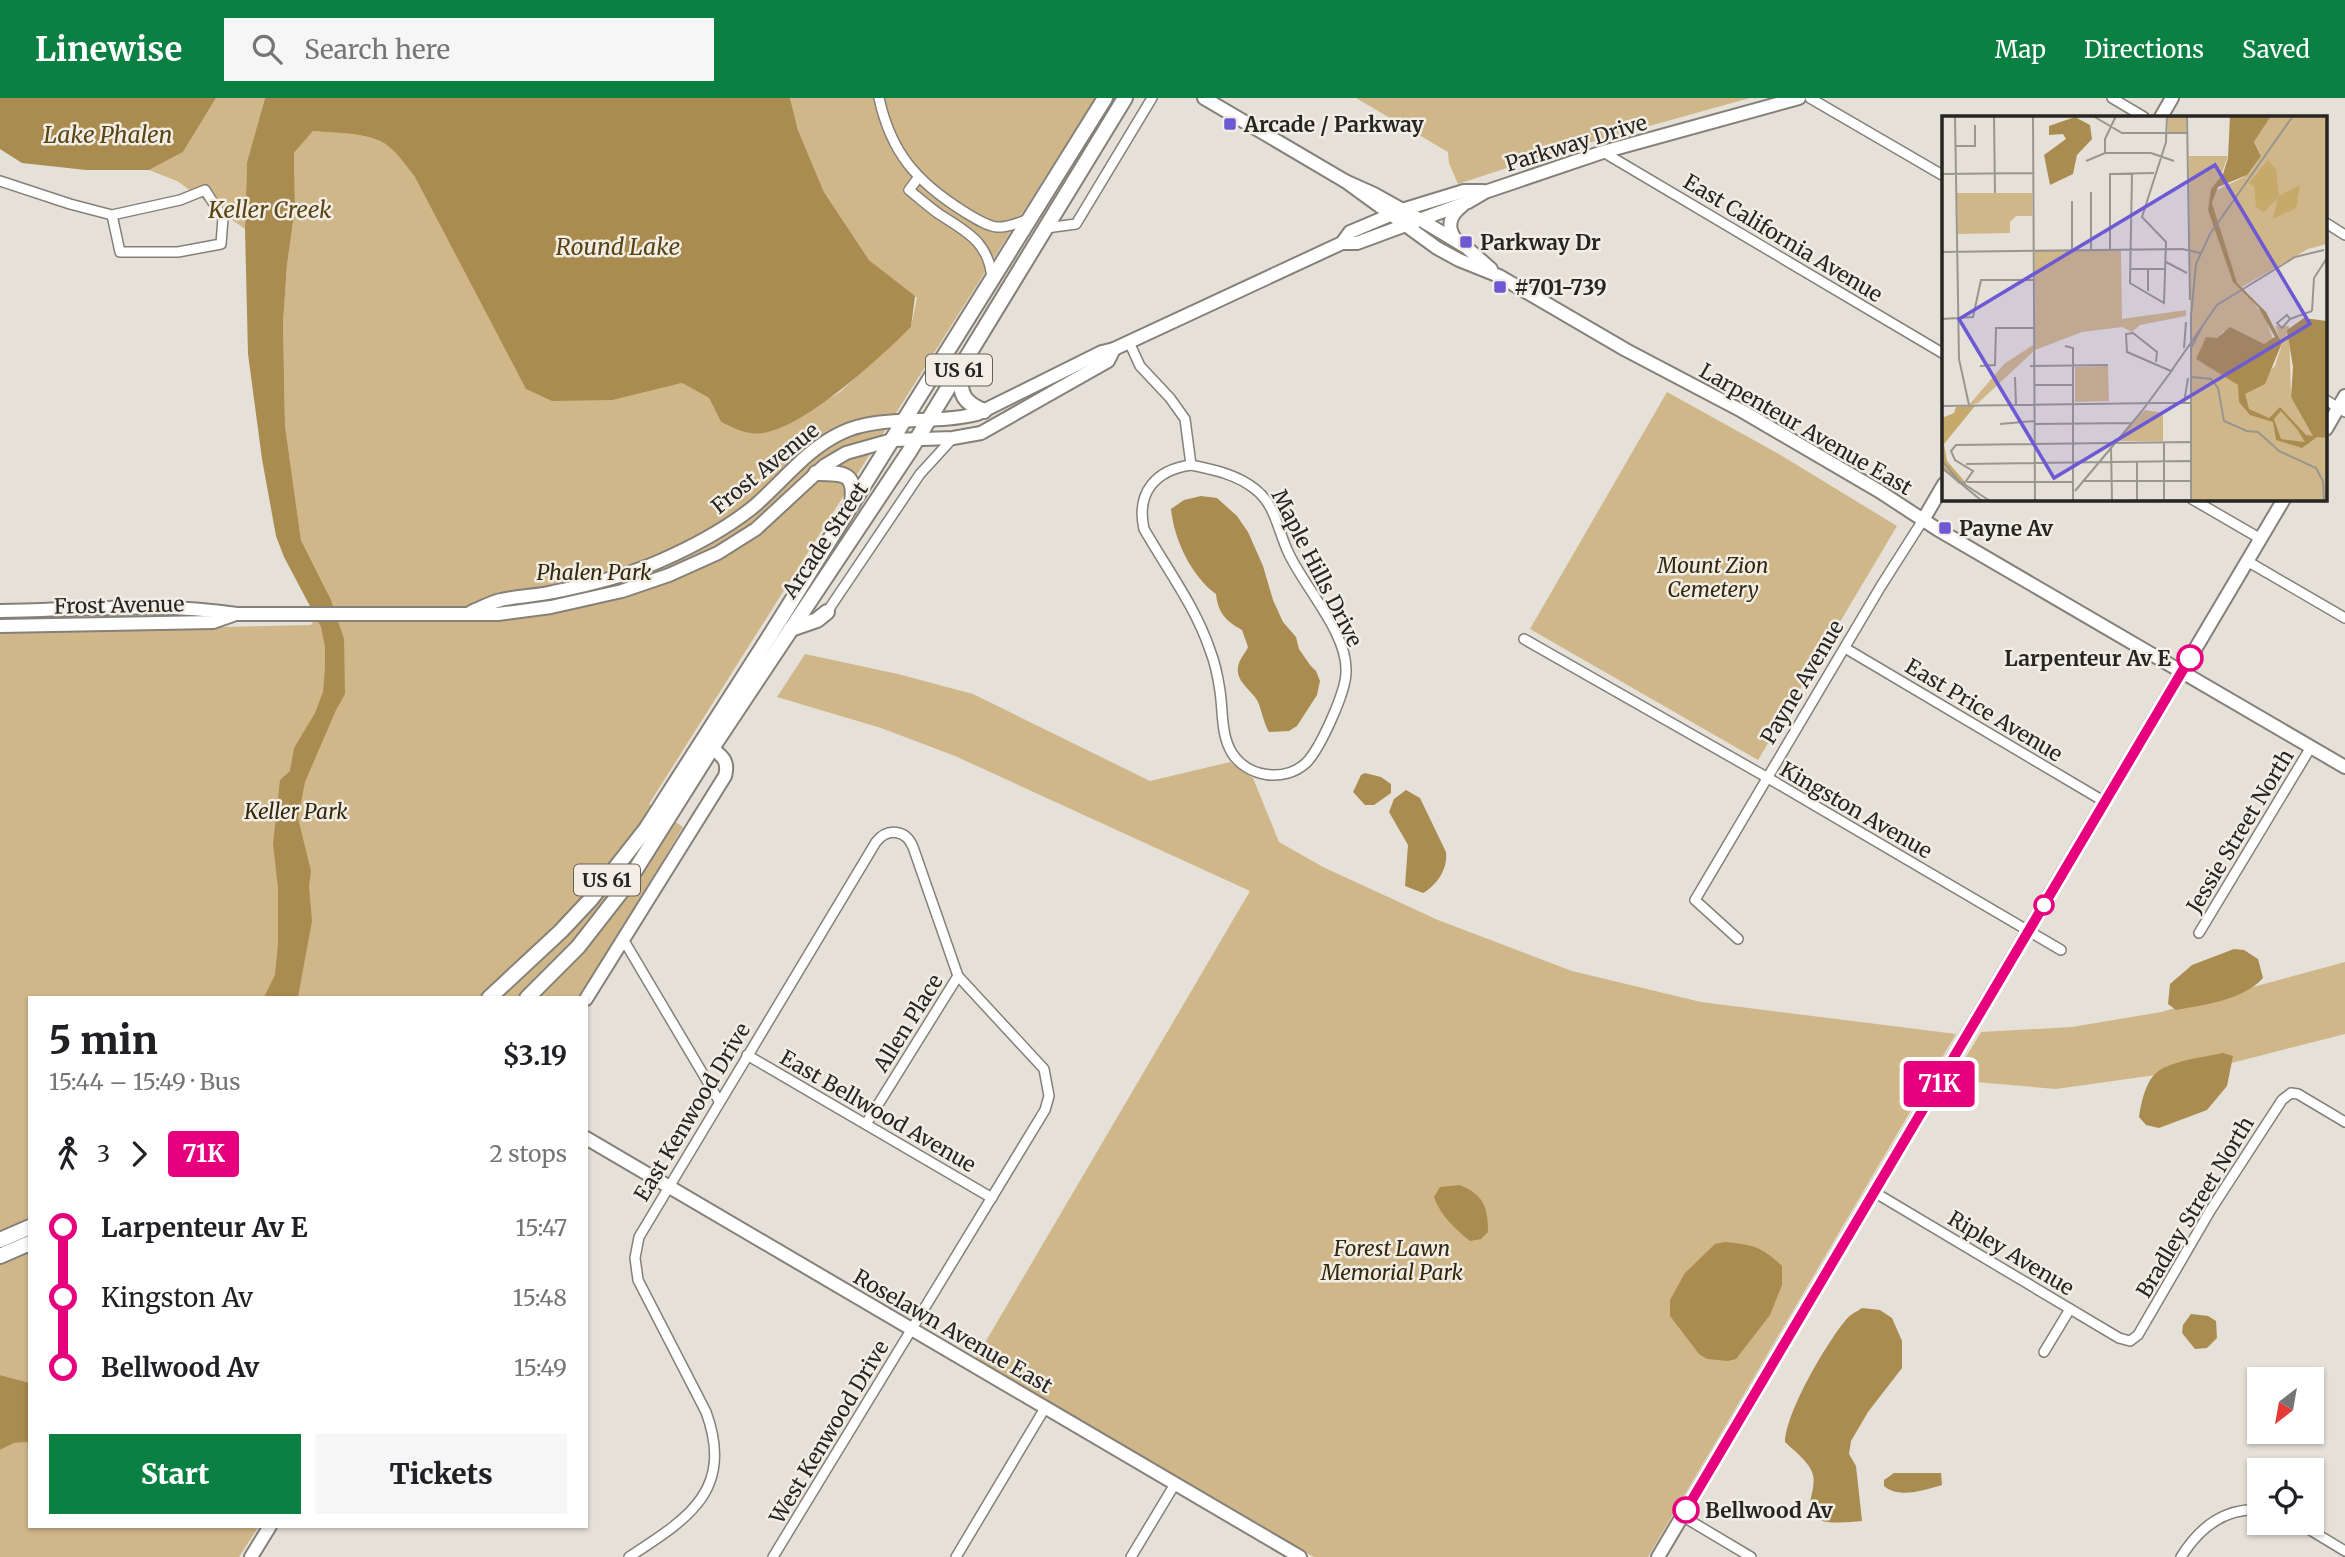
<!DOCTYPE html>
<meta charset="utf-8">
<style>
:root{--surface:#fff;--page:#f6f6f6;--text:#202124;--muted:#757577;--accent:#0b8043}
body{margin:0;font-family:Merriweather,serif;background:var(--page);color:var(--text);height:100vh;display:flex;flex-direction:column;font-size:26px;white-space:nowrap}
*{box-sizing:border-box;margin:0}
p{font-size:23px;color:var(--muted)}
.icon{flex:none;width:38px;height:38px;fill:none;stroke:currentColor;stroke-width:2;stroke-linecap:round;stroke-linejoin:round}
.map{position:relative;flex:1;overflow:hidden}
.side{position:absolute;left:28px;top:898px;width:560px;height:532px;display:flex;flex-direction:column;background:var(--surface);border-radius:0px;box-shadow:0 2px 5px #0004}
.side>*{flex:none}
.badge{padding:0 14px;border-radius:5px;font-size:24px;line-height:46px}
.needle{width:46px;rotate:211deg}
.tools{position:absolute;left:2247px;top:1269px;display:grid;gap:14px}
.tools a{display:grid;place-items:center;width:77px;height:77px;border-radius:0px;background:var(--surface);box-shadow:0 2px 5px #0004;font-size:35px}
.map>.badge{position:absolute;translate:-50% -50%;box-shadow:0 0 0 4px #fff}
.legs{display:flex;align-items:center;gap:10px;height:77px;padding:0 21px;font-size:23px}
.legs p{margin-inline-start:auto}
.head{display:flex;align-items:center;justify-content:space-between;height:119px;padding:0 21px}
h1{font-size:38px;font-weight:800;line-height:52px}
.cta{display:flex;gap:14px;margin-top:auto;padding:14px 21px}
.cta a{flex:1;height:80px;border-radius:0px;background:var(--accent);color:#fff;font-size:28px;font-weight:800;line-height:80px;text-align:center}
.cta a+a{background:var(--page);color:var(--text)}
ul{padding:0 21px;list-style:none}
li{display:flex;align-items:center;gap:24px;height:70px;font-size:26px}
li i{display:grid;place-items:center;width:10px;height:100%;margin:0 9px;background:currentColor}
li i::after{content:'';width:18px;height:18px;margin:-9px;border:5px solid;border-radius:50%;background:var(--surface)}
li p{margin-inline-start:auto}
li:first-child i{background:linear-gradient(#0000 50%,currentColor 0)}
li:last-child i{background:linear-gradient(currentColor 50%,#0000 0)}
header{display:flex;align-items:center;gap:42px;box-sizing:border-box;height:98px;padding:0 35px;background:var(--accent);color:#fff}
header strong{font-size:33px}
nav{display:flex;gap:38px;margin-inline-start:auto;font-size:24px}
.search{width:490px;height:63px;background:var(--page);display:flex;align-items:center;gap:18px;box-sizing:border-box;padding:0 24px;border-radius:0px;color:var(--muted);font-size:26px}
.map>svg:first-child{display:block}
.green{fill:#d0b789}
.water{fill:#ab8c50}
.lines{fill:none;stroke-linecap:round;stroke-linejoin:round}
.street-casing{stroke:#858078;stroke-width:12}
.secondary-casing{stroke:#858078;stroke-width:16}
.primary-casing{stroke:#858078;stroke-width:18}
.street{stroke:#fff;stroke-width:9}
.secondary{stroke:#fff;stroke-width:12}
.primary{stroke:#fff;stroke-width:14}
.line-1-casing{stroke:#fff;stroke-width:16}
.line-1{stroke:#e6007e;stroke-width:10}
.poi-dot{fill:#6d59d3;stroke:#f2eee5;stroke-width:2.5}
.stop-1-dot{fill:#fff;stroke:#e6007e;stroke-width:3.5}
.labels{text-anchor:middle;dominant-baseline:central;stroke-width:5;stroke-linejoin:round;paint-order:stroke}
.shield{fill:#f2eee5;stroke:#64615c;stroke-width:2}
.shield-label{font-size:19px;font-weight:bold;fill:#272522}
.poi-label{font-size:21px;font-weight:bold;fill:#272522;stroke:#f2eee5;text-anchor:start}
.street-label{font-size:21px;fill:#272522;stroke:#f2eee5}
.park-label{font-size:21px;font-style:italic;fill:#34270b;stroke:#f2eee5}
.stop-label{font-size:21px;font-weight:bold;fill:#272522;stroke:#f2eee5;text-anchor:end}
.water-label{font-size:23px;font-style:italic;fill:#594313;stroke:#f2eee5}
.inset-road{fill:none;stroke:#99968f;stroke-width:2}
.view{fill:#6d59d3;fill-opacity:0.15;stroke:#6d59d3;stroke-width:3.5}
.inset-edge{fill:none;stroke:#272522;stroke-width:3.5}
</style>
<header>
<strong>Linewise</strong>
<div class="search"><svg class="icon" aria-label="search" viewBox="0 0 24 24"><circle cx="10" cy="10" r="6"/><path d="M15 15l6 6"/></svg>Search here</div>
<nav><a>Map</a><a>Directions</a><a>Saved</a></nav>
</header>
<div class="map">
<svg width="2345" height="1459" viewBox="0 0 2345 1459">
<rect width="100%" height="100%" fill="#e5e1d8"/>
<g class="green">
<path d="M216,0H265L247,64L245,131L177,83L149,72L183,54Z"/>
<path d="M790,0H1095L649,706L683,729L580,899L30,900V1285L0,1277V534L311,527L320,512L326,492L301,442L285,329L283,225L287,167L295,110L294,55L313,33C334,35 360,34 380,43C395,50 405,67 415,79L613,302L682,285L709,300L721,324L780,330L840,294L911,229L917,200L869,162L824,94L798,32Z"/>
<path d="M1356,0H1750L1556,54L1458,86L1449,65L1448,54Z"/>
<path d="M1667,294L1777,355L1897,428L1758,662L1530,531Z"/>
<path d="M805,556L898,576L973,596L1150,683L1230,664L1253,680L1279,744L1323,769L1438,822L1572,873L1701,904L1956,936L1648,1459H1314L976,1260L1250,793L955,658L881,630L777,599Z"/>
<path d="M2345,864V936L2220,968L2056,991L1952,982L1981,934L2072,929L2161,914Z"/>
<path d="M30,1344V1428H259L239,1459H0V1352L14,1345Z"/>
</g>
<g class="water">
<path d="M0,0H216L183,54L149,72H86L22,65L0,51Z"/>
<path d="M265,0H790L798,32L824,94L869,162L915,198L911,229C883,257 792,343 751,335C741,334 730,328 721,324L709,300L682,285L613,302L552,303L526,291L415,79C405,67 395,50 380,43C360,34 334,35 313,33L294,55L295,110L287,167L283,225L285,328L301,442L331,502L344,541L345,596L336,612L305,684L298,720L311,773L309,788L312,823L298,899H264L275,877L278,846V790L273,746L280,682L290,673L294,650L315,615L323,594L325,570V549L321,529L284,459L276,438L262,361L248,256L245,131L247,64Z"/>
<path d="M1201,398L1217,400L1237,418L1248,434L1263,468L1273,502L1283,524L1296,539L1299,551L1310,567L1316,573L1320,583L1317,597L1297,628L1289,633L1269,634C1263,624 1262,612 1257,602C1250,591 1236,584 1238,569C1239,561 1245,556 1248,549L1242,532C1226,523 1218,515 1216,496C1191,478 1174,441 1171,411L1184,402Z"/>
<path d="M1365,675L1381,679L1391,686V695L1374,707H1365L1353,694L1361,677Z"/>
<path d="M1406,692L1420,700L1446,754C1448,771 1437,787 1423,795L1405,788L1408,747L1389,714L1394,701Z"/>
<path d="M2234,851L2244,852L2258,861L2263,880C2243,902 2204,907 2176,912L2168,906L2170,886L2192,867Z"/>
<path d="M2223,955L2233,958L2227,988L2207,1012L2159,1030L2146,1027L2139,1019C2141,1005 2145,987 2154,977C2166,963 2205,959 2223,955Z"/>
<path d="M1460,1087C1483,1097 1488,1108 1488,1134L1481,1141L1470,1143C1455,1131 1440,1117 1434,1099L1440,1089Z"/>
<path d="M1725,1144C1753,1147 1761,1148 1782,1168V1187L1770,1217L1736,1261L1728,1263L1707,1261L1699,1256L1670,1218V1202L1685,1175L1715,1146Z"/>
<path d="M1862,1210L1880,1212L1892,1220L1902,1243V1270L1868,1314L1851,1343L1849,1356L1856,1368L1862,1423C1845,1424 1807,1431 1810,1404C1812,1395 1815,1385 1813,1377C1810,1364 1793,1352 1785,1344C1786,1314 1826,1246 1845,1223C1849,1217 1856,1214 1862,1210Z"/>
<path d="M2191,1216L2208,1218L2216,1223L2217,1240L2207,1250L2195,1251L2182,1235L2183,1227Z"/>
<path d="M0,1277L30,1285V1344L14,1345L0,1352Z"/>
<path d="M1894,1375H1941L1942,1387C1925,1392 1899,1401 1884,1388V1382Z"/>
</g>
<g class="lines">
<defs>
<g id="street">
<path d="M879,0C891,55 917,84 963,113C973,119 986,128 997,129C1007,130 1020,124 1029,121"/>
<path d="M1810,0L1944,78"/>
<path d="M2112,0L2144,19"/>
<path d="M1603,54L1944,256"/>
<path d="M918,80L909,92C919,100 929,109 939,116C967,134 989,144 992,181"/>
<path d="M0,83L70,106L112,117L180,102L205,92L223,120L221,146L178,154H120L112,117"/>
<path d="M2326,125L2345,137"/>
<path d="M1046,130L1076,126L1152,0"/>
<path d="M1129,244L1140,268L1170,300L1185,321L1191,367"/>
<path d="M2326,302L2345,314"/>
<path d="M1191,367C1214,372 1236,376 1255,391C1276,407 1278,434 1289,456C1305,490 1348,536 1346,574C1346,594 1320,651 1306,665C1284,685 1247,679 1232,655C1221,638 1223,613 1220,593C1218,579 1215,565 1210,552C1195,508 1167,471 1144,431C1136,395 1155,372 1191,367Z"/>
<path d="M2192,401L2261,441"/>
<path d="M2247,463L2345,520"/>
<path d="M827,514L920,376L953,340"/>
<path d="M1524,541L1768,680L2061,852"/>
<path d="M1845,550L2105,704"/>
<path d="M2199,835L2311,649"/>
<path d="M623,841L719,1003"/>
<path d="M1738,841L1695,802L1881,488L1923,422"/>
<path d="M747,957L992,1100"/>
<path d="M866,1026L958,878"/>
<path d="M1874,1094L2119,1240L2130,1243L2138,1237L2210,1113L2282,1002L2291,995L2298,996L2345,1024"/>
<path d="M2044,1254L2070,1211"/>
<path d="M1682,1418L1751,1459"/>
<path d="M2297,1424L2345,1453"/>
<path d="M629,1459C687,1421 735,1393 706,1314L638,1182L635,1160L639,1139L876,744C888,729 906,732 913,749L958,878L1044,971L1049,998L1045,1012L773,1459"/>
<path d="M956,1459L1045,1310"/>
<path d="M1131,1459L1175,1386"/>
<path d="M2181,1459C2199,1430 2224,1410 2259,1412"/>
</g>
<g id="secondary">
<path d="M1204,0L1345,83L1374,96L1426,125L1466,149L1491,171"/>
<path d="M2161,19L2172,0"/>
<path d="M1345,83L1437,150L1459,162L1499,178L1626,252L1742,313L1879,393L1937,431L2345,669"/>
<path d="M1457,143C1446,130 1449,118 1462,108"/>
<path d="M1342,145L1350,134L1402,112L1464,93H1483"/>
<path d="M2326,331L2345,298"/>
<path d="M1923,422L1944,386"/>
<path d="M0,513C78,512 159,504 237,516H498L551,509L622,493L669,477L718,455L756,431L824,368L846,355L892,342L953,340L981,335L1108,263L1114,251"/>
<path d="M471,514C481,510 491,504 501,502C518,498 536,498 553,494C589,487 626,478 660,463C692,449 724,432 752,410C782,385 805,352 841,335C880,316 934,327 977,316L1102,254L1114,251L1342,145H1357L1468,104L1485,94L1603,54L1799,0"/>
<path d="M0,528L213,524L233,517"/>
<path d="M586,901L725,678C729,663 723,659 712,650"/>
<path d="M586,1040L1300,1459"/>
<path d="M251,1459L270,1428"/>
<path d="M1658,1459L2284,401"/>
</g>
<g id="primary">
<path d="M961,275C959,296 964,305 984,313"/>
<path d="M816,375C844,375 856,374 852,406"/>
<path d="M791,531L817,522L827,514"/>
<path d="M489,900L561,833L591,801L646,731L771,536L1105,0"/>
<path d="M527,900L578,849L624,790L712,650L909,354L1125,0"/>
<path d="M0,1142L30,1129"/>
<path d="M0,1158L30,1145"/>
</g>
</defs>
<use href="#street" class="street-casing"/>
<use href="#secondary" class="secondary-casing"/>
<use href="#primary" class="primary-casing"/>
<use href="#street" class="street"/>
<use href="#secondary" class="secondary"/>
<use href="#primary" class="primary"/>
</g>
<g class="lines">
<defs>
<path id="line-1" d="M1686,1412L2190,560"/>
</defs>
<use href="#line-1" class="line-1-casing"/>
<use href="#line-1" class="line-1"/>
</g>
<g class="poi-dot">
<rect x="1223" y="19" width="14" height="14" rx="3.5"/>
<rect x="1459" y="137" width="14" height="14" rx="3.5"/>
<rect x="1493" y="182" width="14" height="14" rx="3.5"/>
<rect x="1938" y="423" width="14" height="14" rx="3.5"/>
</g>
<g class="stop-1-dot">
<circle cx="2190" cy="560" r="12"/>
<circle cx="2044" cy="807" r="9"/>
<circle cx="1686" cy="1412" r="12"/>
</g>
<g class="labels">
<g class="shield">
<rect x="926" y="256.5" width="66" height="31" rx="5"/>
<rect x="574" y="766.5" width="66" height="31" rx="5"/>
</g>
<g class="shield-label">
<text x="959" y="272">US 61</text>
<text x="607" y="782">US 61</text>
</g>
<g class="poi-label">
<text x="1244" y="26">Arcade / Parkway</text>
<text x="1480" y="144">Parkway Dr</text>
<text x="1514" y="189">#701-739</text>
<text x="1959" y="430">Payne Av</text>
</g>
<g class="street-label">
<text transform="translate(1576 45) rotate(-17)">Parkway Drive</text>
<text transform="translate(1783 140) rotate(31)">East California Avenue</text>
<text transform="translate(1806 331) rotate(30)">Larpenteur Avenue East</text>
<text transform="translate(765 370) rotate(-39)">Frost Avenue</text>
<text transform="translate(825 442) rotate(-56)">Arcade Street</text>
<text transform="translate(1317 470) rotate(63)">Maple Hills Drive</text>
<text transform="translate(119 507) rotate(-1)">Frost Avenue</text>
<text transform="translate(1802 584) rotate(-59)">Payne Avenue</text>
<text transform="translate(1984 612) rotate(31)">East Price Avenue</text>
<text transform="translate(1856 712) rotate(30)">Kingston Avenue</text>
<text transform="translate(2240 733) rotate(-59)">Jessie Street North</text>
<text transform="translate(908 925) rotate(-58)">Allen Place</text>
<text transform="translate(878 1013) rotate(30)">East Bellwood Avenue</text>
<text transform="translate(692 1014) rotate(-59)">East Kenwood Drive</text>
<text transform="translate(2195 1109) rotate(-59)">Bradley Street North</text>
<text transform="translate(2011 1155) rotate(31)">Ripley Avenue</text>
<text transform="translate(953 1233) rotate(30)">Roselawn Avenue East</text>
<text transform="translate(829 1334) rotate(-59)">West Kenwood Drive</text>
</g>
<g class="park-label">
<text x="1713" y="467">Mount Zion<tspan x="1713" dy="24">Cemetery</tspan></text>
<text x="594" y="474">Phalen Park</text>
<text x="296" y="713">Keller Park</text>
<text x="1392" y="1150">Forest Lawn<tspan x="1392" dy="24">Memorial Park</tspan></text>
</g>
<g class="stop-label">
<text x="2171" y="560">Larpenteur Av E</text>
<text x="1705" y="1412" text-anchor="start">Bellwood Av</text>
</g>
<g class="water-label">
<text x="108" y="36">Lake Phalen</text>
<text x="270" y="111">Keller Creek</text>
<text x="618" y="148">Round Lake</text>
</g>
</g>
<g transform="translate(1942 18)">
<rect width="385" height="385" fill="#e5e1d8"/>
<path d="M226,0H244V16H226ZM329,0H385V128L366,133L300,171L323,202L332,225L322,228L282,215L254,243L305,274L333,250L340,228L333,210H347L349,281L375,320L385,322V385H250L247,40H286L266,94L273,106L270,87L275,74L302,61L318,37L312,26ZM15,77H90V100H74L68,106V117L16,118ZM93,135H179L180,203L244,194V200L198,209L190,216L180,211L140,216L93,234ZM91,229V236L36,287L27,289L62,248ZM166,250L167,285L133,286V251ZM203,294L221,297V325H175Z" fill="#d0b789"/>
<path d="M326,44L334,53L337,80L358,69L354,92L331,103L336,82L322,96L314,91L312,70L307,67ZM33,290L2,328L5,345L24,367L17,368L0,351V347L8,357L0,345V302L12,297L14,291Z" fill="#c8a96c"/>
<path d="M288,0H329L312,26L319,40L305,59L276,71L270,87L295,167L324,196L340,227L323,268L303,278L307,293L327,302L338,291L364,319L371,320L349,281L351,251L345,214L362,202L385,205V322L375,321L360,332L334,324L331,306L308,299L297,286L296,269L254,243L264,221L275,222L288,211L322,228L333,221L316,191L291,166L266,94L269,73L281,58L286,42ZM339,295L355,313L363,326L339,323L332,303ZM133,1L148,9L150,23L135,39L131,58L108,69L102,39L124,23L121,18L107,19V10Z" fill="#ab8c50" fill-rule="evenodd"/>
<path class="inset-road" d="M13,0L17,243L27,289M52,0L53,77M91,0L93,385M151,0L180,17H245M245,0L248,184M14,30H33V9M163,37V23L174,0M144,45L163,37H209L232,45M190,57L188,167L222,187L224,126L200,101L224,26L225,0M0,58L91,57M149,76V134M130,85V134M168,134V58L212,57M0,136L240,133L258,137M224,146L245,157M188,153H224M206,175V153M370,195L372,162L385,142M0,203L31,201L39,164H92M348,203L340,212L335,207L345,199L348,203L370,195M123,230L131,232V385M242,232L244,206M249,232L260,211M214,246L215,236L191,217L184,218L185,236L229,255M38,250L53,249L54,212H92M88,250L166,249M230,254L275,189L353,141L382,134M73,261L74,289M249,261L269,263L276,272L282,305L305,315M92,269H131M216,287H248M242,287L246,262M0,290L216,287M200,295L231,253M58,308L93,305M93,308L190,307M303,315L316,316L337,335L374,352L381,365L382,385M222,326V385M169,331L170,385M0,345L16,364L48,385M195,346V385M24,348L248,345M0,352L40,385M140,365H249M25,366H131M22,368L31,355L13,344L9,335L14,329L248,326M133,375L200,295M182,385L249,384M249,385V200L254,148L268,118L351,0"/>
<path class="view" d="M273,49L368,208L112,362L17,203Z"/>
<rect width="385" height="385" class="inset-edge"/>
</g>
</svg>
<div class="tools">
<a><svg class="needle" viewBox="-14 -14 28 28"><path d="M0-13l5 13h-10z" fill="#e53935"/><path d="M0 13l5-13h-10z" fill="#757577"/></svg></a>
<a><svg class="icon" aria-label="locate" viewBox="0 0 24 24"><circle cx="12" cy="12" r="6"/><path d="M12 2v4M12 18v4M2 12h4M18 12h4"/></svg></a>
</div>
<b class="badge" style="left:1939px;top:986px;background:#e6007e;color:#fff">71K</b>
<section class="side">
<div class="head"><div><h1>5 min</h1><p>15:44 – 15:49 · Bus</p></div><b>$3.19</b></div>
<div class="legs"><svg class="icon" aria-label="walk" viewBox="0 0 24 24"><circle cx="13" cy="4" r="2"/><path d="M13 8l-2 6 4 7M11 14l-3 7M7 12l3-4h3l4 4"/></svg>3<svg class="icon" aria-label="forward" viewBox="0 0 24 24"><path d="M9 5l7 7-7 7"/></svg><b class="badge" style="background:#e6007e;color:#fff">71K</b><p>2 stops</p></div>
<ul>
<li><i style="color:#e6007e"></i><b>Larpenteur Av E</b><p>15:47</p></li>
<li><i style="color:#e6007e"></i><span>Kingston Av</span><p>15:48</p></li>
<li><i style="color:#e6007e"></i><b>Bellwood Av</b><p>15:49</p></li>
</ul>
<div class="cta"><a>Start</a><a>Tickets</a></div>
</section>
</div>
